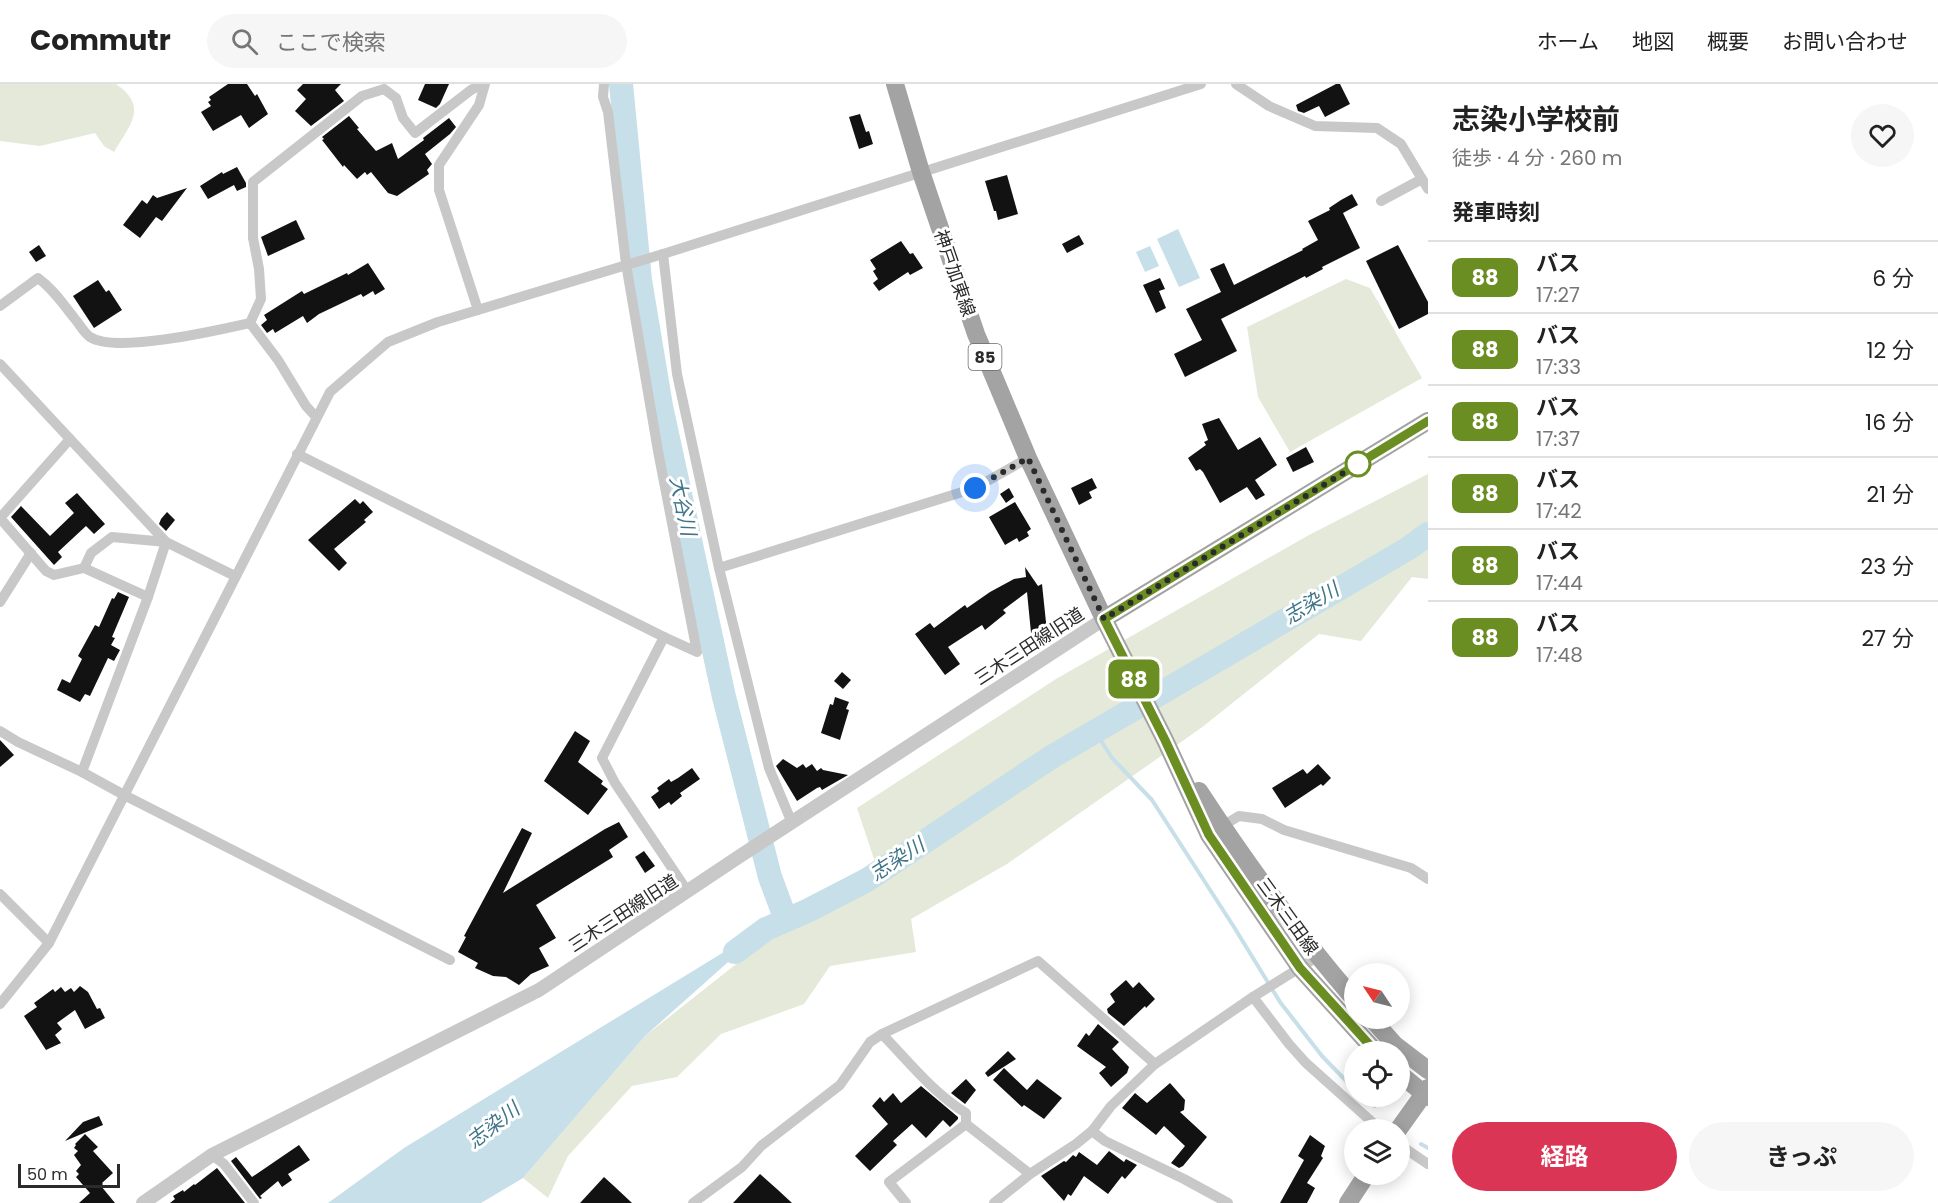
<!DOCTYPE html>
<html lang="ja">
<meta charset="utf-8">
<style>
:root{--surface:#fff;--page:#f6f6f6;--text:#222;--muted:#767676;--line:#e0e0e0;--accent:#db3556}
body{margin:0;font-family:Poppins,"Noto Sans JP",sans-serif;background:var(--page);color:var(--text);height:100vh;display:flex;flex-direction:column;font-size:22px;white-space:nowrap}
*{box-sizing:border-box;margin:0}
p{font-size:20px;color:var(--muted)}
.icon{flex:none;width:33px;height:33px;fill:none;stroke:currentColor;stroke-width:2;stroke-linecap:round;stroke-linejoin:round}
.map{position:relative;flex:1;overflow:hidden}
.details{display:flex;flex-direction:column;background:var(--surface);width:510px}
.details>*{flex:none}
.badge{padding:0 12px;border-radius:9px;font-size:21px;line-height:39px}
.needle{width:39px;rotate:305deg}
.tools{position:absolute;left:1344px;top:879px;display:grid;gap:12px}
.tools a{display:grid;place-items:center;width:66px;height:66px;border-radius:50%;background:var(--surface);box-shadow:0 3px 15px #0003;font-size:30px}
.scale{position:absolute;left:18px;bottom:15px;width:102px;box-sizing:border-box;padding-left:6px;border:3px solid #2b2b2b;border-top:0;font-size:16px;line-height:21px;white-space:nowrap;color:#2b2b2b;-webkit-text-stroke:4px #fff;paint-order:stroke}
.you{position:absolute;width:30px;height:30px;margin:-15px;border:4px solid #fff;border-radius:50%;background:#1a73e8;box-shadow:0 0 0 9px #1a73e833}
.map>.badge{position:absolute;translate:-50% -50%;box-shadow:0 0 0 3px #fff}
h2{padding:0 24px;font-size:22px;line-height:54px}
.round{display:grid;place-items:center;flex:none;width:63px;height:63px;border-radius:32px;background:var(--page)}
.overview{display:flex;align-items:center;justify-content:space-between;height:102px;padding:0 24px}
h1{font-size:28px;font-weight:700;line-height:45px}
.primary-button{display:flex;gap:12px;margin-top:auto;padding:12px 24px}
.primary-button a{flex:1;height:69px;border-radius:36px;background:var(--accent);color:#fff;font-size:24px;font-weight:700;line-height:69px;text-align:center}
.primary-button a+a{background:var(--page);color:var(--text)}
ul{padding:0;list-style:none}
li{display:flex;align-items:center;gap:18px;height:72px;padding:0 24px;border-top:2px solid var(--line)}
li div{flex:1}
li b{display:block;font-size:22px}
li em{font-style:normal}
li .badge{min-width:66px;font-weight:700;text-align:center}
header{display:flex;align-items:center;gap:36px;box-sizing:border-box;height:84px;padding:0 30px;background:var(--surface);border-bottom:2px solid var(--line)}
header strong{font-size:28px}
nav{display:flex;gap:33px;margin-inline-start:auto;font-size:21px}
.search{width:420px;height:54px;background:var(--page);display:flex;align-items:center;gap:15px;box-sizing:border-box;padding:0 21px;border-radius:33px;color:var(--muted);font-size:22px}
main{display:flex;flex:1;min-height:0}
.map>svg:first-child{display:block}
.green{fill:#e4e9d9}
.water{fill:#c6dfe8}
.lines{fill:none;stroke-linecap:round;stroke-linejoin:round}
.stream{stroke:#c6dfe8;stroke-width:4}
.river{stroke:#c6dfe8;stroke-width:24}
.building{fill:#121212}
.minor{stroke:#c8c8c8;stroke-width:10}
.tertiary{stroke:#c8c8c8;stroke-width:14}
.primary{stroke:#a3a3a3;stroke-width:18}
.line-casing{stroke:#fff;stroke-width:14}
.line{stroke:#6b8e23;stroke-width:9}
.walk{stroke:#2b2b2b;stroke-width:6;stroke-dasharray:0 10.8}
.stop-dot{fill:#fff;stroke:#6b8e23;stroke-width:3}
.labels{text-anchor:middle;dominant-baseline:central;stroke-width:6;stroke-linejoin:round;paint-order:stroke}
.shield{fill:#fff;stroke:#6b6b6b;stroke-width:1.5}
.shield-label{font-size:16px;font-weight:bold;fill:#2b2b2b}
.street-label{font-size:18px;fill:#2b2b2b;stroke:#fff}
.water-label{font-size:20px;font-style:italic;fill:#3f7588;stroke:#fff}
</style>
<header>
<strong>Commutr</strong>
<div class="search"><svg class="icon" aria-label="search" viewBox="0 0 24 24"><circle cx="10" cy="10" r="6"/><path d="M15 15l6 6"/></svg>ここで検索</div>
<nav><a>ホーム</a><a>地図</a><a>概要</a><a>お問い合わせ</a></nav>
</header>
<main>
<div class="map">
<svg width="1428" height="1119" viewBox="0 0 1428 1119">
<rect width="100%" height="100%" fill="#fff"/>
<g class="green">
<path d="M0,0H116C149,23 130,41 114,68L104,62L95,49L40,62L0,57Z"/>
<path d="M1346,195L1370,204L1422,294L1290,368L1258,313L1247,243Z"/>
<path d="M1428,390V495L1412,493L1361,557L1319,550L1201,644L1007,780L911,835L916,868L830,882L804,920L721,950L677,993L632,1002L568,1072L548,1114L523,1094L645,952L754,866L880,793L857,724L1056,595L1309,451Z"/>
</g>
<g class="water">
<path d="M1178,145L1200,194L1179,203L1157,155Z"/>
<path d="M1150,162L1159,182L1145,188L1136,168Z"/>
<path d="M773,838L645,952L523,1094L481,1119H328L404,1064Z"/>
</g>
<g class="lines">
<g class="stream">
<path d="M1095,647L1112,674L1152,716L1234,843L1280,918L1322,972L1354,1005"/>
<path d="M1364,1012L1375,1022"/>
<path d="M1421,1060L1428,1064"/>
</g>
<g class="river">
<path d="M621,0L640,196L661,322L724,613L770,793L786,836"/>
<path d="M735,868L766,845L809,826L867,796L1053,672L1409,464L1428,450"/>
</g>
</g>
<g class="building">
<path d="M228,0H247L255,12L257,10L268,30L249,44L241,31L213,47L201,28L211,22L208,18L211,16L209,13Z"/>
<path d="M303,0H341L335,6L344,17L311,42L295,27L306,15L297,6Z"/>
<path d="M425,0H449L440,20L436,24L418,16Z"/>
<path d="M1336,0H1340L1350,20L1325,33L1319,22L1304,29L1298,27L1296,21Z"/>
<path d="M860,30L866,48L869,47L873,60L859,65L849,33Z"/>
<path d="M349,32L359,44L357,45L376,67L392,59L398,75L424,56L423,54L449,34L456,43L450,50L425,70L432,80L427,86L429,90L397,112L388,109L371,88L367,91L365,88L357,95L344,81L343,83L322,56L324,55L322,53Z"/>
<path d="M237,83L246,99V103L237,107L234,101L208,115L200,102L222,88L223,90Z"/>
<path d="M1007,91L1018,130L998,136L996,127H994L985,97Z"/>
<path d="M187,104L162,137L156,133L140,154L123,141L142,116L147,120L153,111L157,114Z"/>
<path d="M1352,110L1358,121L1343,129L1360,164L1322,183L1323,185L1306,194L1305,192L1221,235L1237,267L1185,293L1174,270L1202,256L1186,225L1221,208L1210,185L1224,179L1234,201L1303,166L1302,165L1318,156L1308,137L1330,126L1329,124L1341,116Z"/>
<path d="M296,136L305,155L268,172L261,153Z"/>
<path d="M1079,151L1084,160L1067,169L1062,160Z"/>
<path d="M901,157L910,170L913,169L923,184L910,191L908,188L879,207L873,199L878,195L873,187L876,185L870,176Z"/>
<path d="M39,161L46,172L36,178L29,168Z"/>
<path d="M1398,161L1428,218V230L1399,245L1366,177Z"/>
<path d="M368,179L385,205L375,211L373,207L363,213L361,210L319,230L307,239L303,232L275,249L273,245L267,249L261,241L267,236L264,231L302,207L304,210L347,189L348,191Z"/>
<path d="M1160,194L1165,205L1159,207L1166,224L1156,229L1143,201Z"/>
<path d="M98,196L106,208L109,206L122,226L94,244L73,212Z"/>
<path d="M1219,334L1238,366L1260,353L1277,381L1255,396L1265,411L1256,416L1247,403L1220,419L1203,388L1200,385L1196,387L1188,374L1206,361L1204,358L1208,356L1202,340Z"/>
<path d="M1306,363L1314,378L1293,388L1286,374Z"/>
<path d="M1092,394L1097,404L1089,408L1092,414L1079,421L1071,404Z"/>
<path d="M1009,404L1014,413L1006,419L1000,410Z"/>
<path d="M77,409L105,440L94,450L86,442L58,468L62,473L54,481L11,433L21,422L50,452L74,429L65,419Z"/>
<path d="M355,415L360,420L363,417L373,428L364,436L366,438L334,465L347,479L339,487L308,456Z"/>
<path d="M1015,418L1031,445L1027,448L1029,452L1019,458L1017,454L1005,461L989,433Z"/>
<path d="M167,428L175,436L166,447L159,440L161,435Z"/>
<path d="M1025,483L1038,502L1042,500L1047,548L1032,559L1027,508L1003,526L1006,529L985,546L982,541L948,563L960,580L945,591L915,550L930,539L934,544L965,521L967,524L990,508L1014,495L1026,493Z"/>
<path d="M118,508L129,513L112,553L115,554L111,561L120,566L114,577L108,574L90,612L85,610L80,618L57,606L62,595L70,599L82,575L78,572L95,541L99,543L112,514L114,515Z"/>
<path d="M842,588L851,596L843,605L834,597Z"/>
<path d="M835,613L849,618L846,625L849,626L840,656L821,649L830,620L833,621Z"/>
<path d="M575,647L590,657L578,678L603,697L601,700L608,705L588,731L544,697Z"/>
<path d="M0,656L14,671L0,683Z"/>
<path d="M783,675L797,684L803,680L806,684L812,680L817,687L821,684L823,686L848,691L822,706L820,703L817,704L797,717L776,682Z"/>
<path d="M1318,680L1331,694L1323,702L1321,700L1285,724L1272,704L1303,685L1307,690Z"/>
<path d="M692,684L700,695L680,709L682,712L671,721L669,718L659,725L651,713L659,707L657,704L669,695L671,698L678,694Z"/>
<path d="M619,738L628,753L609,766L613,773L536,821L556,854L539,864L549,882L531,890L519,901L506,893L493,892L475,884L478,879L458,868L466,853L464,852L522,744L532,749L503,809L605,745Z"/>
<path d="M644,767L655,782L645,789L635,773Z"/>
<path d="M1126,896L1133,904L1139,898L1155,915L1146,924L1145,922L1124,942L1108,929L1107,925L1115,918L1110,910Z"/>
<path d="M80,902L88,908L97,925L100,924L105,934L85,945L75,926L57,939L62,945L55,951L61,959L46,966L24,932L37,923L34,919L53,905L55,908L61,903L65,908L71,904L74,908Z"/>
<path d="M1098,940L1119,958L1112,965L1129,983L1127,989L1111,1003L1099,989L1106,983L1077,962L1086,949L1089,952Z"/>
<path d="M1008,967L1016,975L988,993L985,989Z"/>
<path d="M1004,984L1027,1006L1037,995L1062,1014L1044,1035L1024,1021L1022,1023L993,996Z"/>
<path d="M966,995L976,1006L965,1020L951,1009Z"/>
<path d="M1170,999L1185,1016L1184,1026L1180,1028L1207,1053L1183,1082L1179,1084L1171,1079L1185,1062L1164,1042L1156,1051L1122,1024L1135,1009L1147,1019Z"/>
<path d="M921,1002L958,1033V1035L950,1043L943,1036L926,1054L912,1040L893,1057L897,1061L870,1087L855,1072L888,1040L872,1022L880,1013L884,1018L893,1009L901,1019Z"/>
<path d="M99,1032L103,1041L65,1057L83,1038Z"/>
<path d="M85,1050L98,1063L93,1067L113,1089L102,1099L103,1100L101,1102L115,1119H79L90,1109L76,1093L79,1090L76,1087L81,1081L74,1071L78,1067L74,1064L76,1061L75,1060Z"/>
<path d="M1310,1051L1325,1062L1321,1072L1323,1074L1307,1099L1315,1104L1307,1119H1280L1304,1076L1298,1072Z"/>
<path d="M299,1061L310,1076L288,1090L292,1096L282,1103L278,1097L260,1112L262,1114L260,1115L231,1077L236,1073L252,1093Z"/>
<path d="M1109,1067L1124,1078L1126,1075L1137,1081L1125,1095L1122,1092L1108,1110L1084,1092L1071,1112L1068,1110L1064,1117L1041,1092L1064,1077L1066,1078L1073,1071L1076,1073L1079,1068L1097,1081Z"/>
<path d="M217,1084L245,1119H170L175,1115L173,1112L183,1106L184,1108L194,1100L195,1101Z"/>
<path d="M760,1090L778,1106L792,1119H733Z"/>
<path d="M604,1093L615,1103L632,1119H580Z"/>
</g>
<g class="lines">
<g class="minor">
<path d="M604,0L603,13L608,28L626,180L658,367L697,568L664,553"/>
<path d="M1236,0L1269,22L1315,42L1377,44L1401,60L1428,105"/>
<path d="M1381,117L1422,95"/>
<path d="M663,170L677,290L719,484L975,404L1028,374"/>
<path d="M0,222L38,194C53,205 63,220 75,235C80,241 84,249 90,253C116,270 219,246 250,239"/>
<path d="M478,226L439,106V81L479,21L485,0"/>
<path d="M250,239L261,215L259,185L253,154V98L362,12L384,5L396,14L403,34L415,49L471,6L482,0"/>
<path d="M250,239L278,276L306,322L316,333"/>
<path d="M0,280L166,458L235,492"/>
<path d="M297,370L664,553L602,674L615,699L688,808"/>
<path d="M0,434L46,487L54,491L84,484L148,513"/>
<path d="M0,434L70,355"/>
<path d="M719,484L769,684L792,739"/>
<path d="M0,518L31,469"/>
<path d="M0,647L18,658L82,688L124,711L450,876"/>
<path d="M82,688L148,513L166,458L112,453L91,469L84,484"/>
<path d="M1219,744L1239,732L1262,735L1284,746L1411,784L1428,795"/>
<path d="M0,810L49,859"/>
<path d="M1253,913L1289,960L1306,979L1381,1046"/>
<path d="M0,920L49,859L330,308L388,258L438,238L663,170L1201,0"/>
<path d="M882,950C907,976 935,1011 966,1029V1040L1030,1090"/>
<path d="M1092,1047L1105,1057L1184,1095L1228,1119"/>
<path d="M1400,1061L1428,1080"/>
<path d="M212,1071L224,1080L254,1119"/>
<path d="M693,1119L742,1083L761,1062L840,1001L870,958L882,950L1038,877L1155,980"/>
<path d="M906,1119L889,1098L966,1040"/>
<path d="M994,1119L1030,1090L1076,1060L1092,1047L1111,1022L1155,980L1253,913L1317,873"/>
</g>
<path class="tertiary" d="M143,1119L212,1071L539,906L740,772L1104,535"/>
<g class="primary">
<path d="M895,0L921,88L976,250L1028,374L1104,535L1165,656L1209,751L1300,884L1376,968"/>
<path d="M1104,535L1428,337"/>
<path d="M1199,707C1246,779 1298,850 1354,915"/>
<path d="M1371,934L1395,961L1428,986"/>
<path d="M1400,990L1428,1013"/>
<path d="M1398,1046L1428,1004"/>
<path d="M1348,1119L1367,1090"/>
</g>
</g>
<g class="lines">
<defs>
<path id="line" d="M1376,968L1300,884L1209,751L1165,656L1104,535L1428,337"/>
</defs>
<use href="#line" class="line-casing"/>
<use href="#line" class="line"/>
<path class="walk" d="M975,404L1028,374L1104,535L1358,380"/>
</g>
<circle class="stop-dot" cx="1358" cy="380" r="12"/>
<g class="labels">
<rect class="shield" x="968.5" y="260" width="33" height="26" rx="4.5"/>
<g class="shield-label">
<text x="985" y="273">85</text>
</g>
<g class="street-label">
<text transform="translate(955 189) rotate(71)">神戸加東線</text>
<text transform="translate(1029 562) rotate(-33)">三木三田線旧道</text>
<text transform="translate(623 829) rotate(-33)">三木三田線旧道</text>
<text transform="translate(1288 832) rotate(54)">三木三田線</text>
</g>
<g class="water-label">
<text transform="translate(683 422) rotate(78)">大谷川</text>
<text transform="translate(1311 519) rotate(-31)">志染川</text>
<text transform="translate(897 775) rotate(-33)">志染川</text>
<text transform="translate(493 1041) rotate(-38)">志染川</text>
</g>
</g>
</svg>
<div class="tools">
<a><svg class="needle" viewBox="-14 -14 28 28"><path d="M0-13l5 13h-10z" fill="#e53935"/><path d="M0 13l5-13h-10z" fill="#767676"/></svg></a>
<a><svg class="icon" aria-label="locate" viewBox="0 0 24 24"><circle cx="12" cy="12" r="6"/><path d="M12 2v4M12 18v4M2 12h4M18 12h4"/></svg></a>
<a><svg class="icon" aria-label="layers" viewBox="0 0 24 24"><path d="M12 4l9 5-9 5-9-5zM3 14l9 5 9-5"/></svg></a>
</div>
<div class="scale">50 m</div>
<div class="you" style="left:975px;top:404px"></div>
<b class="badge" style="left:1134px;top:595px;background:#6b8e23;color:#fff">88</b>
</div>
<section class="details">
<div class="overview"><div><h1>志染小学校前</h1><p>徒歩 · 4 分 · 260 m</p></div><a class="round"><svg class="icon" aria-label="heart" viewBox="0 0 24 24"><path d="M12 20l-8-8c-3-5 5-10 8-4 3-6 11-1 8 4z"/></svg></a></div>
<h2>発車時刻</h2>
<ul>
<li><span class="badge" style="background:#6b8e23;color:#fff">88</span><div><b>バス</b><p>17:27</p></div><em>6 分</em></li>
<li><span class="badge" style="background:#6b8e23;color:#fff">88</span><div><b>バス</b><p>17:33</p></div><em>12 分</em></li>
<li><span class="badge" style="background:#6b8e23;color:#fff">88</span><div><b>バス</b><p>17:37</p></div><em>16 分</em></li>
<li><span class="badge" style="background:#6b8e23;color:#fff">88</span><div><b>バス</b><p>17:42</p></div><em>21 分</em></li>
<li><span class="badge" style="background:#6b8e23;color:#fff">88</span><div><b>バス</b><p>17:44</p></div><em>23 分</em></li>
<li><span class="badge" style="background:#6b8e23;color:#fff">88</span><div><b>バス</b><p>17:48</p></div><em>27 分</em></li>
</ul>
<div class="primary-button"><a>経路</a><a>きっぷ</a></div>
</section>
</main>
